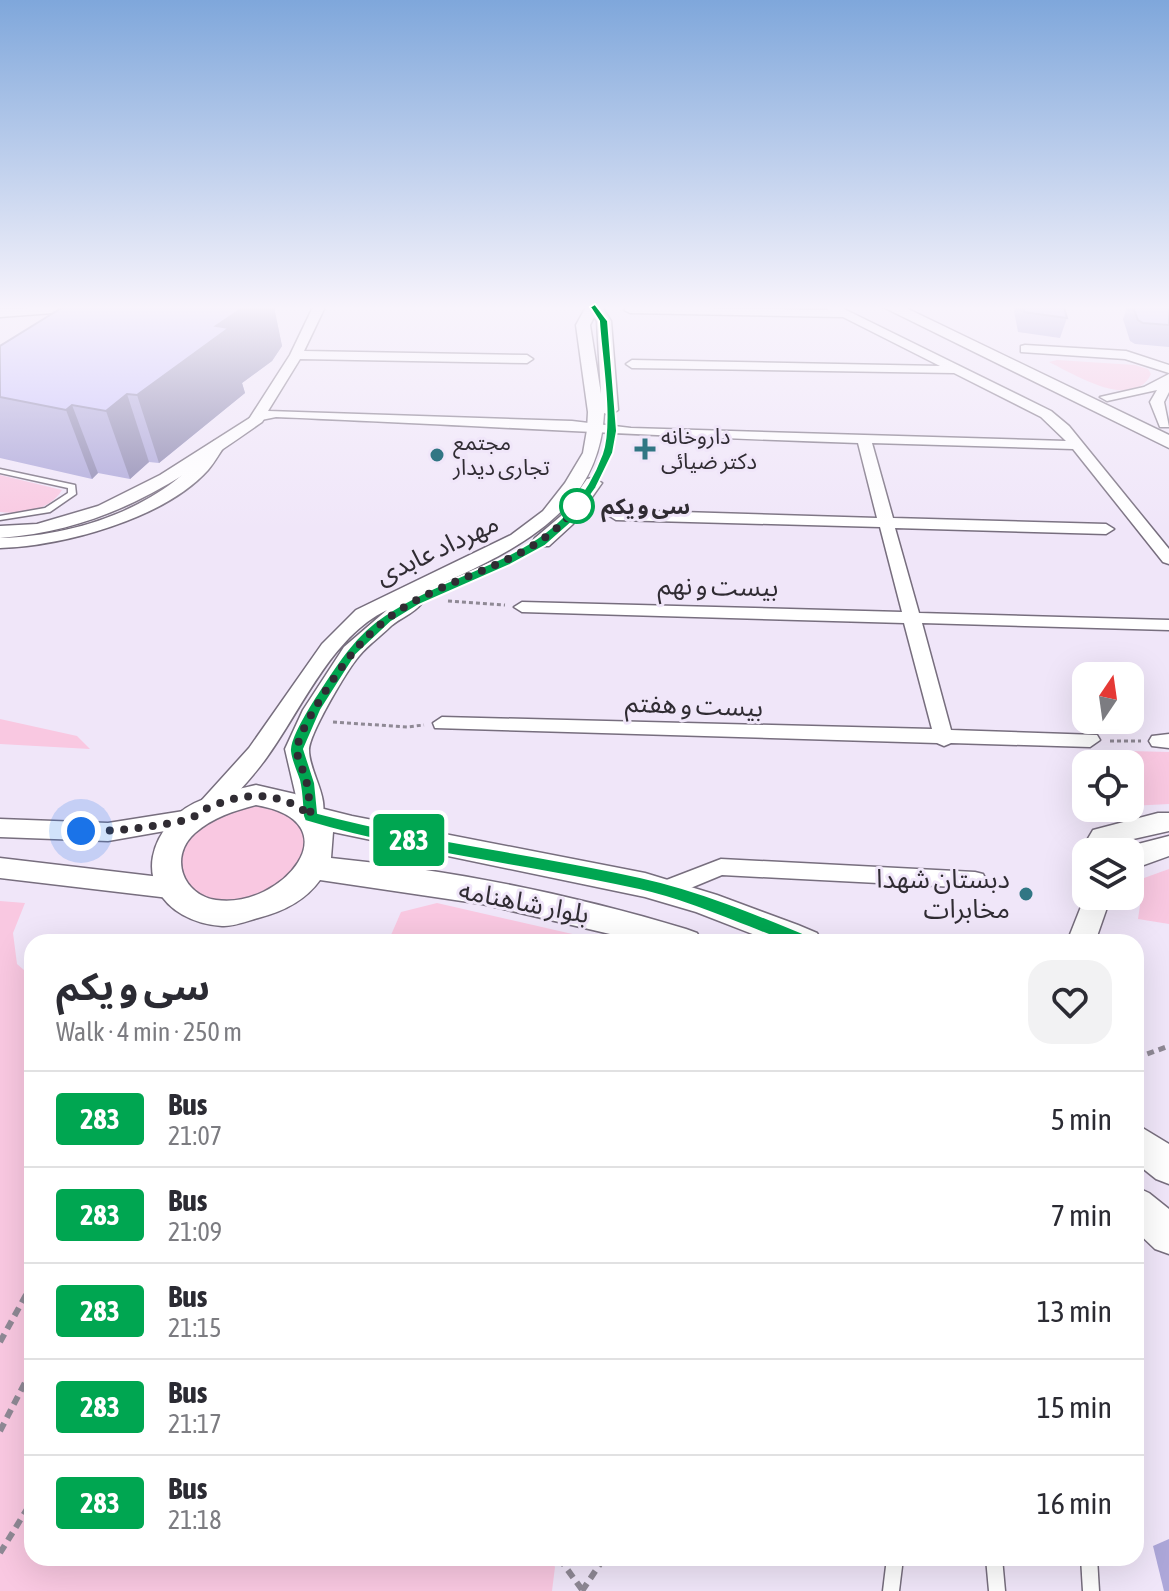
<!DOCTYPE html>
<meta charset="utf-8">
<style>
:root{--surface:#fff;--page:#f2f2f3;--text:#2b2b33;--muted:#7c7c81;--line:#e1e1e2}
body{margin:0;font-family:"Asap Condensed","Noto Sans Arabic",sans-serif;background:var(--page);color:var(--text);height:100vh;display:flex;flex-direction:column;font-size:30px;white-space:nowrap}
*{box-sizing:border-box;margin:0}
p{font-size:26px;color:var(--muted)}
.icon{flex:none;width:44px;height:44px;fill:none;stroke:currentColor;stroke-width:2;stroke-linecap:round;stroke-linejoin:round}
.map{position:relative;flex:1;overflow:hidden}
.sheet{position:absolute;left:24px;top:934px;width:1120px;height:632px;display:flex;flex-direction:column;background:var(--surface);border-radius:24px;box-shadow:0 8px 32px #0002}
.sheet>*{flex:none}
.badge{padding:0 16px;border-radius:6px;font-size:28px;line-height:52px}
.needle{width:52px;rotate:13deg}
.controls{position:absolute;left:1072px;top:662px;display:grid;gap:16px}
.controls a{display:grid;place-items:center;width:72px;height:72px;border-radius:16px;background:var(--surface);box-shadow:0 8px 32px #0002;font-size:40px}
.you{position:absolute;width:40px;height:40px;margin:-20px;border:6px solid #fff;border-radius:50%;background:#1a73e8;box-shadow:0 0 0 12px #1a73e833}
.map>.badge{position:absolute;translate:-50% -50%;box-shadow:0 0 0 4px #fff}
.round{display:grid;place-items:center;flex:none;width:84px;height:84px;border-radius:24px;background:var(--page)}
.summary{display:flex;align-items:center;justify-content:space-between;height:136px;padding:0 32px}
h1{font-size:38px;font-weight:700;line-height:60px}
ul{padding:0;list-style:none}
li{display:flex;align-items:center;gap:24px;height:96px;padding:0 32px;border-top:2px solid var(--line)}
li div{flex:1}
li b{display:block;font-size:30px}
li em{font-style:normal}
li .badge{min-width:88px;font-weight:700;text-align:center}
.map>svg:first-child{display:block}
.green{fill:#f9c8e1}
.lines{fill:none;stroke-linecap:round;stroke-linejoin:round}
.service-casing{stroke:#776e7e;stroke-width:3}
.minor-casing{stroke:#776e7e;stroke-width:3}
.tertiary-casing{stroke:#776e7e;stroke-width:3}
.secondary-casing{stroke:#776e7e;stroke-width:3}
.path-far2{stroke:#8f8995;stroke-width:3;stroke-dasharray:4 3;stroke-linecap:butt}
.path-far1{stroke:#8f8995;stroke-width:5;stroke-dasharray:7 5;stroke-linecap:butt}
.path{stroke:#8f8995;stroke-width:6;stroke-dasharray:9 6;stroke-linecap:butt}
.service{fill:#fff;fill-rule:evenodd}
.minor{fill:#fff;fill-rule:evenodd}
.tertiary{fill:#fff;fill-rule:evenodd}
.secondary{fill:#fff;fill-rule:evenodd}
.wall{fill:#ada7d9}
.shaded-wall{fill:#8d88b0}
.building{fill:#c9c2fc;stroke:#8d88b0;stroke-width:2}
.line{fill:#00a651;stroke:#fff;stroke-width:2}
.walk{stroke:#302c33;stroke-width:8;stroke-dasharray:0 14.4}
.poi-dot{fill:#317684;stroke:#f0e6f9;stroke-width:3}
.stop-dot{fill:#fff;stroke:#00a651;stroke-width:4}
.labels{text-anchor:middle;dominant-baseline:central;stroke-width:6;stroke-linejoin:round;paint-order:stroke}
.far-poi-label{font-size:22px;fill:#302c33;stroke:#f0e6f9;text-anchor:start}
.far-stop-label{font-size:22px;font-weight:bold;fill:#302c33;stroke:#f0e6f9;text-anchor:start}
.street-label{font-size:26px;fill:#302c33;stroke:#f0e6f9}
.poi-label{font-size:26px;fill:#302c33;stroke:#f0e6f9;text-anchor:end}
</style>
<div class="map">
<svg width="1169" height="1591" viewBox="0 0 1169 1591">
<rect width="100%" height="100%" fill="#f0e6f9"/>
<g class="green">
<path d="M1057,360L1135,365L1148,369L1151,374C1133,412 1074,374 1049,362Z"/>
<path d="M0,475L62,490C50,510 22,515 0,512Z"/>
<path d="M0,719L77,736L90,749L0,744Z"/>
<path d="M1129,751L1169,752V804L1130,806V764H1111L1109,761Z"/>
<path d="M262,806C286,811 312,826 305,853C301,871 279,887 263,893C152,928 156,812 262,806Z"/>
<path d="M1169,869V924L1138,919L1144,878Z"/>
<path d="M0,901L25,903L13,933L17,964L32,977V1558H550L555,1567L552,1591H0Z"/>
<path d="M437,903L603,941L607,942H388L401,912Z"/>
</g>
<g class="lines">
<defs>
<g id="service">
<path d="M0,469L75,485L76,494L50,512L0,520V516L45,508L68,493V488L0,473Z"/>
<path d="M887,1558H903L899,1591H883Z"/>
<path d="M986,1558H1002L1005,1591H989Z"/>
<path d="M1081,1558H1097L1099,1591H1083Z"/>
</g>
<g id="minor">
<path d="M313,307H325L304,351L527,355L533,359L527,363L300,359L268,411L572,421L631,428L1066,441L1041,417L954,373L632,368L626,364L632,360L940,366L843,317L630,313L624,310L628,307L829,310L825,307H840L1051,411L1069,426L1169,549V564L1163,562L1073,449L872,443L893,518L1106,524L1114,529L1106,534L895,528L919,613L1169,620V630L922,623L951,730L1097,735L1100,740L1090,747L951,743L944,746L937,743L435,728L433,723L442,717L932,729L904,623L522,612L514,607L522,602L902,612L880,527L616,520L608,515L616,510L877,518L858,443C664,437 470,425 276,417L251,422L249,419L290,355Z"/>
<path d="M1025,345L1126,351L1169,365V373L1125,359L1021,352V346Z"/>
<path d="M1169,374V392L1164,402L1169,427H1160L1150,402L1157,390L1107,401L1100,397L1144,387Z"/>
<path d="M219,440L226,444C220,452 215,462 208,470C164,519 63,546 0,548V538C78,536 167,506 214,441Z"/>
<path d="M1169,734V748L1152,746L1149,741L1152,736Z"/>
<path d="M721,859L975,872L983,874L986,880L983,886L975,888L722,875L664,899L656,896L653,890L656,884Z"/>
</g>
<g id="tertiary">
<path d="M69,307L96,314L89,318L53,313L0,317V309Z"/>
<path d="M586,307H602L611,321L618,410L610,415L604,413C599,523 496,557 412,598L421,604C413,614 400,618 391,626C381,636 368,645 359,656C347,670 309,734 309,750C309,773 332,800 320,822L311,825L302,822L285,749L303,710L344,647L387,610C331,637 302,709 267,757C253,777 235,795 219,813L210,816L201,813L198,807L201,801L249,748L322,644L356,610L511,535L543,511L565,483L583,453L587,430L588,412L576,325ZM594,317L597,321L601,394L590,325Z"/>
<path d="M256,414L264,419L262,422C174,483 110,529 0,538V526L37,524L98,506L160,475Z"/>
<path d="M593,478L602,483L573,524L549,546H535L533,542L535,538L561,516L587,479Z"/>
<path d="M190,810L199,813L202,819L199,825L108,841L0,837V819L108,823Z"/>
<path d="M1158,813H1169V831L1111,844L1106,852H1086L1084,859L1080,852L1093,830Z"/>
<path d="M1169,836V856L1130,870V852H1123L1134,845Z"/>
<path d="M0,858L169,878L178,881L182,888L178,895L169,898L0,878Z"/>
<path d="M1086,894L1111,896L1095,942H1067Z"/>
</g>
<g id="secondary">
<path d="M883,307H904L1169,435V448Z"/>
<path d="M256,785L295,794L316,807L352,816L645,873L717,895L798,925L817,933L822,942H773L696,912L645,897L333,832L331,858C451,870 571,894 686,929L697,933L702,942H644L482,904L320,880C305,901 282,912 258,918C247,921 233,927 222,926C162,922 128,870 172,820C192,797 228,792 256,785ZM256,805C356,822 281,910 216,900C183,895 168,857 195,833C213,817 234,811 256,805Z"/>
<path d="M1136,1124L1169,1144V1184L1156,1179L1136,1163Z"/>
<path d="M1136,1187L1149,1193L1169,1209V1254L1155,1249L1136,1231Z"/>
</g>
</defs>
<use href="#service" class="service-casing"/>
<use href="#minor" class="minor-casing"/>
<use href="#tertiary" class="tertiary-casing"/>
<use href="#secondary" class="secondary-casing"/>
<g class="path-far2">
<path d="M448,601L505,605"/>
<path d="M333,722L407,727L424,725"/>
<path d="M1110,741H1141"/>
</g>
<path class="path-far1" d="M1136,1058L1169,1046"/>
<g class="path">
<path d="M0,1342L32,1284"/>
<path d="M0,1431L32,1369"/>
<path d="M0,1553L32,1501"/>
<path d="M559,1558L583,1591"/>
<path d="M582,1591L604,1558"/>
</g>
<use href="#service" class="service"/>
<use href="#minor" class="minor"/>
<use href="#tertiary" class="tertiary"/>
<use href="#secondary" class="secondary"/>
</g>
<g class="wall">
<path d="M63,307H274L282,346L272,361L242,383L245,393L159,463L149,462L130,479L98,473L92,479L0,458V346Z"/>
<path d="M1015,307H1064L1067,318L1060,338L1018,332L1014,311Z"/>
<path d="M1127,307H1169V347L1135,344L1130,341L1123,319Z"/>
<path d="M1169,1539V1591H1164L1153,1546Z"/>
</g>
<g class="shaded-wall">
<path d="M244,307H274L282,346L272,361L242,383L245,393L159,463L137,395L216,326Z"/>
<path d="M127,394L149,462L130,479L106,411Z"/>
<path d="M72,405L98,473L92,479L66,410Z"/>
</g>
<g class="building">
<path d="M63,307H244L216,326L229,328L137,395L127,394L106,411L72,405L66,410L0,397V346Z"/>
<path d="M1023,307H1064L1067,318L1024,312Z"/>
<path d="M1133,307H1169V325L1143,323L1138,320Z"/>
</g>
<linearGradient id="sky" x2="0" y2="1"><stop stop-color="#7fa7db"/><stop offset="0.58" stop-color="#f8f4fc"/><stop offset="1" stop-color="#f8f4fc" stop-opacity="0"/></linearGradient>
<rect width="1169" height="530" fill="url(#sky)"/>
<path class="line" d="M595,304L608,321L617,431L613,453L596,488L571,523L545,546L510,565L419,605L391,622L356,655L321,710L304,749L315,783L318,813C424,841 533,853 640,877C699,890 757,914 812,937L815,942L806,949C751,930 697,903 639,890C529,865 414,854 305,821L303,816C302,805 302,792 299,780C296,771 291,761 290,751C289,739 308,708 315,697C335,666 354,635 385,615C467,560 562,562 602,454C613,423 601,356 599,321L590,307Z"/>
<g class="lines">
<path class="walk" d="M81,831C116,832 152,827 186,820C195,818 203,809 213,806C247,791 282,792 311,816C309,804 309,791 306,780C304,771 297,759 297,750C297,737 316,706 323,695C341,667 359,641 386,620C447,572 531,569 579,504L577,506"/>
</g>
<g class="poi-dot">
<path d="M641 437h8v8h8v8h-8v8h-8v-8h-8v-8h8z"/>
<circle cx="437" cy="455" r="8"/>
<circle cx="1026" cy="894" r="8"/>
</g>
<circle class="stop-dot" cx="577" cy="506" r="16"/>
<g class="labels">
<g class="far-poi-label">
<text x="661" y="436">داروخانه<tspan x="661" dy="25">دکتر ضیائی</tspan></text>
<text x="453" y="442">مجتمع<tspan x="453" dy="25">تجاری دیدار</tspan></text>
</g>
<g class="far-stop-label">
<text x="601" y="506">سی و یکم</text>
</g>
<g class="street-label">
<text transform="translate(437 549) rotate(-25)">مهرداد عابدی</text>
<text transform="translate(718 586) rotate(1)">بیست و نهم</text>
<text transform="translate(694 705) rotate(2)">بیست و هفتم</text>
<text transform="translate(524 902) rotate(11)">بلوار شاهنامه</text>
</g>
<g class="poi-label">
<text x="1010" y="879">دبستان شهدا<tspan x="1010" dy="30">مخابرات</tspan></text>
</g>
</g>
</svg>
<div class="controls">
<a><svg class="needle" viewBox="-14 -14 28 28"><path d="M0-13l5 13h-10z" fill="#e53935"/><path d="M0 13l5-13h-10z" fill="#7c7c81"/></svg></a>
<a><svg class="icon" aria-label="locate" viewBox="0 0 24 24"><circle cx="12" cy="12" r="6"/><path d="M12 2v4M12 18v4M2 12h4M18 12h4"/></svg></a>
<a><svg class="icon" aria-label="layers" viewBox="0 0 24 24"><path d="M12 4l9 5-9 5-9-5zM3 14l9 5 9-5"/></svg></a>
</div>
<div class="you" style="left:81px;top:831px"></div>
<b class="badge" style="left:409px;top:840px;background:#00a651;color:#fff">283</b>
<section class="sheet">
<div class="summary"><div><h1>سی و یکم</h1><p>Walk · 4 min · 250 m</p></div><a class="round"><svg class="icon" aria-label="heart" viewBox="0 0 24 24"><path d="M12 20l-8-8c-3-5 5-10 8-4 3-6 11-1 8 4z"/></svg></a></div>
<ul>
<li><span class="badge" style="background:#00a651;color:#fff">283</span><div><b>Bus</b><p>21:07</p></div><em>5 min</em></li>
<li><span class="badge" style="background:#00a651;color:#fff">283</span><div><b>Bus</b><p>21:09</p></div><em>7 min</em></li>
<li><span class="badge" style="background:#00a651;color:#fff">283</span><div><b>Bus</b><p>21:15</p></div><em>13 min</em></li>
<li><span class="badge" style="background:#00a651;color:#fff">283</span><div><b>Bus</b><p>21:17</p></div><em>15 min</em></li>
<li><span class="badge" style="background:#00a651;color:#fff">283</span><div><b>Bus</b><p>21:18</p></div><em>16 min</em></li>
</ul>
</section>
</div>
